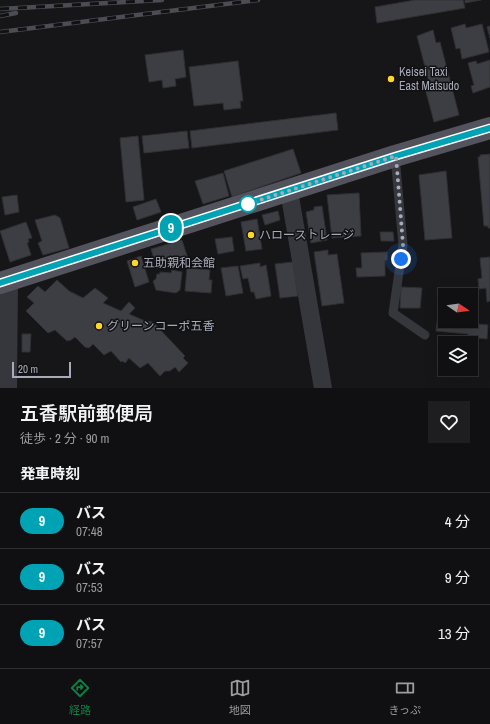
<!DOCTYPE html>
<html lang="ja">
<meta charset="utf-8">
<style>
:root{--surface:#101012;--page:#1e1e20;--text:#f1f3f6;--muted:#9c9d9f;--line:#303032;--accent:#0b8043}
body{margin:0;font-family:"Archivo Narrow","Noto Sans JP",sans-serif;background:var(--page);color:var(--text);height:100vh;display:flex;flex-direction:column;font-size:15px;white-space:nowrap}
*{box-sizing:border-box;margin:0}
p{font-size:13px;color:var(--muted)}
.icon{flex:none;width:22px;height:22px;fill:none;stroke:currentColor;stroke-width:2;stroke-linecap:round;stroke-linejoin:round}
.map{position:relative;height:388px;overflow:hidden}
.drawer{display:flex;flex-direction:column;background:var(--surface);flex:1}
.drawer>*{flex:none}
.badge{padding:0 8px;border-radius:13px;font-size:14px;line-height:26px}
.needle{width:26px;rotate:103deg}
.buttons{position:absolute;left:438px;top:288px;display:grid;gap:8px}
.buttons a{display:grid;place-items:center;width:40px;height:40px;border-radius:0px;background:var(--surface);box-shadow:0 4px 16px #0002,0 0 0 1px var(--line);font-size:20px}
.scale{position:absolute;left:12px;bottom:10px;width:59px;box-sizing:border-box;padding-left:4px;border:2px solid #a7aab9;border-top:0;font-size:11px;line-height:14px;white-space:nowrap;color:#a7aab9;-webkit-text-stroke:3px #111113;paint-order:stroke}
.you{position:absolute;width:20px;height:20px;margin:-10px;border:3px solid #fff;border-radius:50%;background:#1a73e8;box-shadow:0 0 0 6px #1a73e833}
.map>.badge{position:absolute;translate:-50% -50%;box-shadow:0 0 0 2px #fff}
h2{padding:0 20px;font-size:15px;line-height:36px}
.round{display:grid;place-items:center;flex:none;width:42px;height:42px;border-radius:0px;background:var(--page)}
.summary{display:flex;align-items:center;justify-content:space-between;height:68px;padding:0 20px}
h1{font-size:19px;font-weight:600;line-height:30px}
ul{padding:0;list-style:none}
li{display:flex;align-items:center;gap:12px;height:56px;padding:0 20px;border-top:1px solid var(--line)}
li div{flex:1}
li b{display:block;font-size:15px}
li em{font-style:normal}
li .badge{min-width:44px;font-weight:700;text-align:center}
.menu{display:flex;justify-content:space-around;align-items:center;height:56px;border-top:1px solid var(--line);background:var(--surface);font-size:11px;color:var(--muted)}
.menu a{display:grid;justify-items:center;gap:2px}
.menu .current{color:var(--accent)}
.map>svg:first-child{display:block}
.building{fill:#3d3e43;stroke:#303034}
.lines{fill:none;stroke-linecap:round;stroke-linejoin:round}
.service{stroke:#36373d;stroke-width:9}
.minor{stroke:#36373d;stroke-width:18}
.primary{stroke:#52535c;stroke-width:22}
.rail-casing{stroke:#4b4c54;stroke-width:4.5}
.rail{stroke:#111113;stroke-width:3;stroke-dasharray:9;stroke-linecap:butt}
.line-casing{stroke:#fff;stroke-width:9}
.line{stroke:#00a3b4;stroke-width:6}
.walk{stroke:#a7aab9;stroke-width:4;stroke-dasharray:0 7.2}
.poi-dot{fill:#fed628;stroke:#111113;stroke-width:1.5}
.stop-dot{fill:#fff;stroke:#00a3b4;stroke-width:2}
.labels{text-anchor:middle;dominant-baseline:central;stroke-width:3;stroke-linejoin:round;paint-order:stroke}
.poi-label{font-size:12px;fill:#a7aab9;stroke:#111113;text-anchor:start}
</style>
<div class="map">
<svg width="490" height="388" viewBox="0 0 490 388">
<rect width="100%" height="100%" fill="#161618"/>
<g class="building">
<path d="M415,0H463L465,8L377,23L375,7Z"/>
<path d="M465,0H481L465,3Z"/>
<path d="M465,24L466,28L482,24L489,52L462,59L460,48L456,49L451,28Z"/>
<path d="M490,26V38L487,27Z"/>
<path d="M433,30L436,43L440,42L459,115L434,122L425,88L430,86L417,36Z"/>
<path d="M183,50L186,77L175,79L176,86L163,88L162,80L149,82L145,55Z"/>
<path d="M490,60V87L473,93L471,86L474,85L468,63L476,61L477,64Z"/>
<path d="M238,61L243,101H240L241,108L224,110L223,103L194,106L189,67Z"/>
<path d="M336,113L338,130L192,148L190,131Z"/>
<path d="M187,131L189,148L144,153L142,136Z"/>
<path d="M138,136L144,200L126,202L120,138Z"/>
<path d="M293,149L301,173L232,197L224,171Z"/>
<path d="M490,154V228H488V226H484L478,157H480V155Z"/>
<path d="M446,171L452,238L425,240L419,175Z"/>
<path d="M223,173L229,196L203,204L195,181Z"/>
<path d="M359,193L361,236L332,238L327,195Z"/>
<path d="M17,195L19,212L5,215L2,197Z"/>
<path d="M156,199L161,212L137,220L133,207Z"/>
<path d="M322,206L327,240L311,243L306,212L314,210V207Z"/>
<path d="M278,211L280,220L265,225L262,215Z"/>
<path d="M55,215L60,218L69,248L43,255L38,243L42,241L35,220Z"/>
<path d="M257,219L262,249L246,251L241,222Z"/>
<path d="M26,222L32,238L28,239L29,242L27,243L31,255L10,262L0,231Z"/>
<path d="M380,232H393L394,241H381Z"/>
<path d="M232,237L234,251L218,254L215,239Z"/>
<path d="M182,240L189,262L169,268L168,265L157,268L151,249Z"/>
<path d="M328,250V255L337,254L344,303L322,306L314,252Z"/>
<path d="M387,252V260H385V276L357,277L356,268H362L361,253Z"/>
<path d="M141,256L149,282L135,287L127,261Z"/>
<path d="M490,257V301L487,302L486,288L479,289L478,279L482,278L480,258Z"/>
<path d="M293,262L298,296L280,298L275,264Z"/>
<path d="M260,263V267L266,265L271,296L256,299L254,292H251L248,278L243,279L240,266Z"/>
<path d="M238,266L243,293L226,296L221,268Z"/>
<path d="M187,268L210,270L209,280H212L211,293L185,291Z"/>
<path d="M172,270L182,272L180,290L176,293L156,290L153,281L156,279L157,274H160V272L171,273Z"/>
<path d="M57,280L69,291L83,298L95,288L108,298L103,303L121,311L129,302L135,308L129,314L145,321L153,322L185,356L183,358L188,363L179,372L175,367L170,371H165L160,376L148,363L140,368L129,358L125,363L123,361L121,362L111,351L104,355L93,344L89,348L85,347L75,337L71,340L67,341L55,330L48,333L26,311L34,303L27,297L38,286L45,292Z"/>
<path d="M401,287L422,288L420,308H400Z"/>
<path d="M438,315L445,316V321H468V323L488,325L487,339L468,337V334L436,331Z"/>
<path d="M22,334H31L30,352H22Z"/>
</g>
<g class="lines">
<path class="service" d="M395,156L403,245L393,313L425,335"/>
<g class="minor">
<path d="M289,191L323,388"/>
<path d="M8,388L9,280"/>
</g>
<path class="primary" d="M0,283L395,156L490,128"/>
<defs>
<g id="rail">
<path d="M0,9L162,0"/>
<path d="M0,16L16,13"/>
<path d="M0,32L258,0"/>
</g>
</defs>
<use href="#rail" class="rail-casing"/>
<use href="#rail" class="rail"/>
</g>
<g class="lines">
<defs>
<path id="line" d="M0,283L396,156L490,128"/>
</defs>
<use href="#line" class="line-casing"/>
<use href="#line" class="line"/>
<path class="walk" d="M248,204L396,156L403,245L401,259"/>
</g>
<g class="poi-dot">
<circle cx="391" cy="79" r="4"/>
<circle cx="251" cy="235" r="4"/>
<circle cx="135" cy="263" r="4"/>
<circle cx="99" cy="326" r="4"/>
</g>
<circle class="stop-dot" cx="248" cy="204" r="8"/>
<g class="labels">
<g class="poi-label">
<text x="399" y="72">Keisei Taxi<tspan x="399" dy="14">East Matsudo</tspan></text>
<text x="259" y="235">ハローストレージ</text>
<text x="143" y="263">五助親和会館</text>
<text x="107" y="326">グリーンコーポ五香</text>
</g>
</g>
</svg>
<div class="buttons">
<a><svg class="needle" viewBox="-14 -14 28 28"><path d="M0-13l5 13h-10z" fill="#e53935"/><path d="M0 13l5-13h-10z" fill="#9c9d9f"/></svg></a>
<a><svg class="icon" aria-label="layers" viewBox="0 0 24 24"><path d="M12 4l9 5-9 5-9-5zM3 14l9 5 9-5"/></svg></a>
</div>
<div class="scale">20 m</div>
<div class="you" style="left:401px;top:259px"></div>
<b class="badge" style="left:171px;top:228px;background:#00a3b4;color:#fff">9</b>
</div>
<section class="drawer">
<div class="summary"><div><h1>五香駅前郵便局</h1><p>徒歩 · 2 分 · 90 m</p></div><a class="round"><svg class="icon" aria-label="heart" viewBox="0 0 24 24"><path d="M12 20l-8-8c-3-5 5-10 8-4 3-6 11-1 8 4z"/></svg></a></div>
<h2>発車時刻</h2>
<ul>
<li><span class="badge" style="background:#00a3b4;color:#fff">9</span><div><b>バス</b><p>07:48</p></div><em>4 分</em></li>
<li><span class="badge" style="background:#00a3b4;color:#fff">9</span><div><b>バス</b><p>07:53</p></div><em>9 分</em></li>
<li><span class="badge" style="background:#00a3b4;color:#fff">9</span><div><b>バス</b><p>07:57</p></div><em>13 分</em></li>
</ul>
</section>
<nav class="menu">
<a class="current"><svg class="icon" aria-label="directions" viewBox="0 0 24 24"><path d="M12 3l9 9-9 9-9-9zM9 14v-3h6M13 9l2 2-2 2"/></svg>経路</a>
<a><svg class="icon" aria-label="map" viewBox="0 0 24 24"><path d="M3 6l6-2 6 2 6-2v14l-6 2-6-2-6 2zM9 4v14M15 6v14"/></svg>地図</a>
<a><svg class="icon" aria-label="tickets" viewBox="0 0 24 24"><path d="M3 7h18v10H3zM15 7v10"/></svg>きっぷ</a>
</nav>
